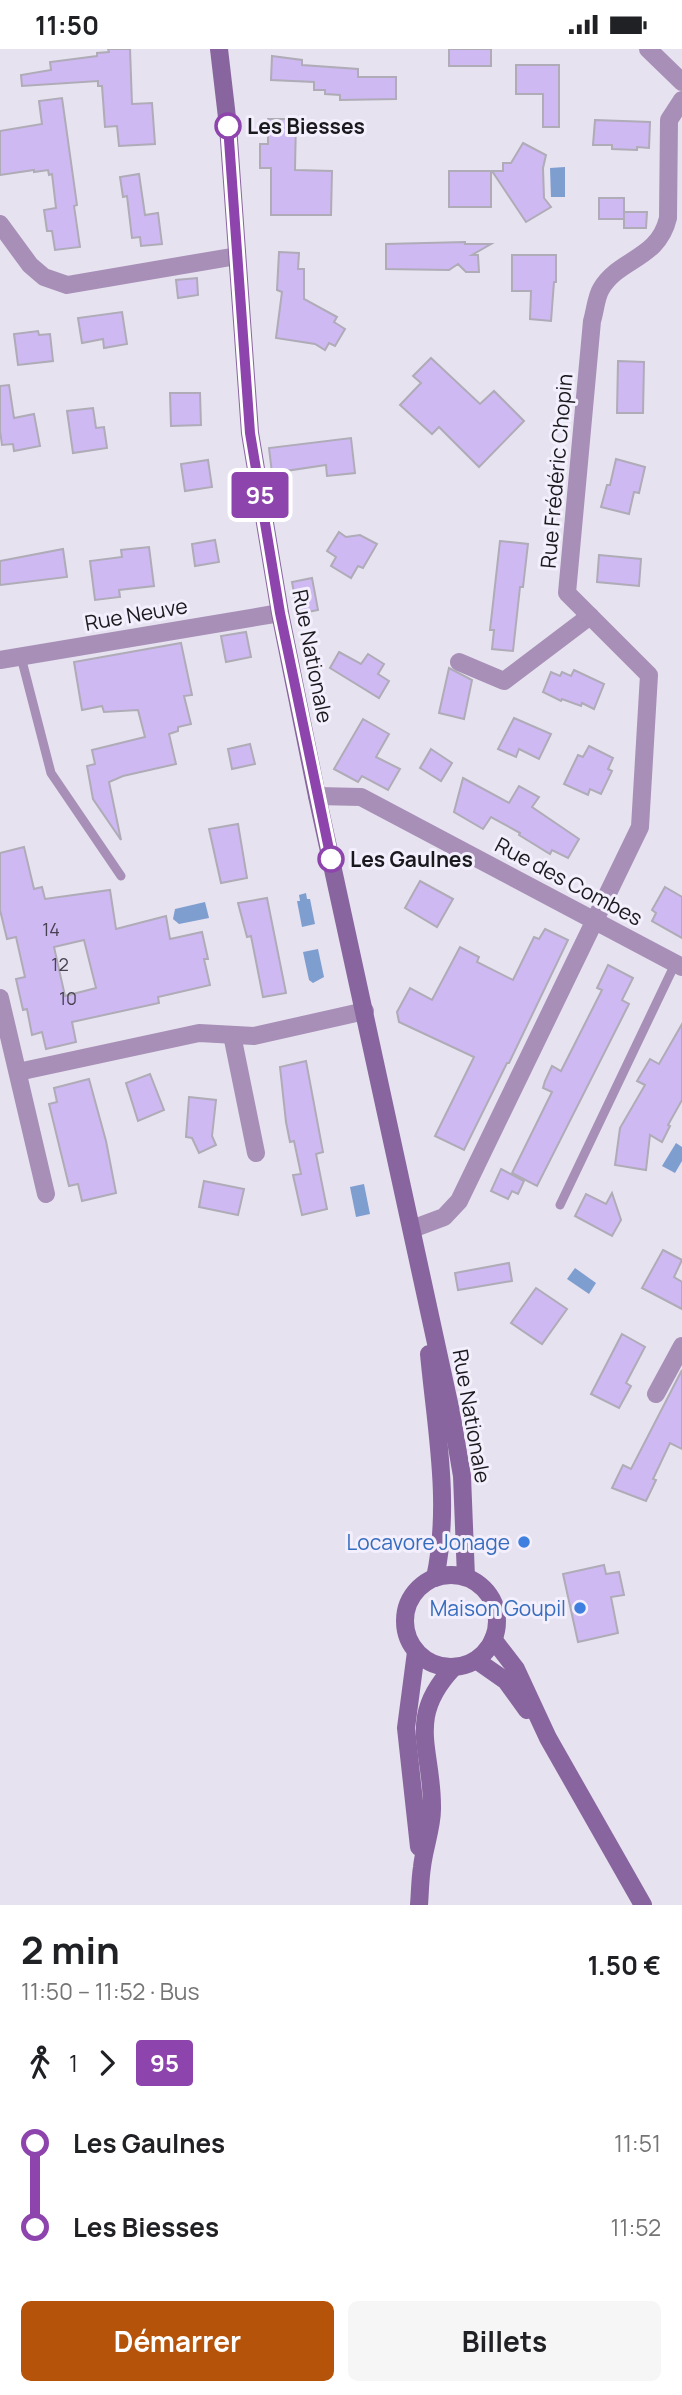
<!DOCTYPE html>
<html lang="fr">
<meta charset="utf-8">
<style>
:root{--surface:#fff;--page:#f6f6f6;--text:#202124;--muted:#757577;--accent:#b45309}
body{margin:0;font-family:Manrope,sans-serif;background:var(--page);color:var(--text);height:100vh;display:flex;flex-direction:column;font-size:26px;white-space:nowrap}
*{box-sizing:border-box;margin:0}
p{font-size:23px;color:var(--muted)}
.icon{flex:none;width:38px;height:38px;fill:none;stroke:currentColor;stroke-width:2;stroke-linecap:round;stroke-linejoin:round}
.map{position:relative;height:1856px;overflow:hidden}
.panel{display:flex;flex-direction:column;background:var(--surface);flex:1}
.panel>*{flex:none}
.badge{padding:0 14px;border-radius:5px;font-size:24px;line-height:46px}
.map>.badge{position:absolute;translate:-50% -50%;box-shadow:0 0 0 4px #fff}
.legs{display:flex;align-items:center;gap:10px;height:77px;padding:0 21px;font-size:23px}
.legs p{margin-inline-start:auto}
.head{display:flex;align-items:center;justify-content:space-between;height:119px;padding:0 21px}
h1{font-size:38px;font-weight:700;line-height:52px}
.cta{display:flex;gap:14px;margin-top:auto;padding:14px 21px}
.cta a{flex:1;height:80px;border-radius:10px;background:var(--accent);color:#fff;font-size:28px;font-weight:700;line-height:80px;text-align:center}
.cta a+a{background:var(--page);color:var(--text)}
ul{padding:0 21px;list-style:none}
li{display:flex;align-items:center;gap:24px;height:84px;font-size:26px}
li i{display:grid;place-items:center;width:10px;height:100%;margin:0 9px;background:currentColor}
li i::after{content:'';width:18px;height:18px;margin:-9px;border:5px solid;border-radius:50%;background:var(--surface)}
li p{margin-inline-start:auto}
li:first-child i{background:linear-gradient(#0000 50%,currentColor 0)}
li:last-child i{background:linear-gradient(currentColor 50%,#0000 0)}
.status{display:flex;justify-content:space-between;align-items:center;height:49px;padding:0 35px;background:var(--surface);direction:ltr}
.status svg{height:19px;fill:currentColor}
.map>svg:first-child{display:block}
.water{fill:#7f9ed0}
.building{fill:#ceb9f3;stroke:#afabb7;stroke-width:2;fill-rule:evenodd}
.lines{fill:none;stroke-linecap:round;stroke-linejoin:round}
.service{stroke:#a78fb7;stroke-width:9}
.minor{stroke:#a78fb7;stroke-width:18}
.secondary{stroke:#89659f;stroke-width:18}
.line-1-casing{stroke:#fff;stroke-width:16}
.line-1{stroke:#8e44ad;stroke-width:10}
.stop-1-dot{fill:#fff;stroke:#8e44ad;stroke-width:3.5}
.shop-dot{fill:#3f7fe0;stroke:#f4effc;stroke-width:2.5}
.labels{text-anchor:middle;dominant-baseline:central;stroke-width:6;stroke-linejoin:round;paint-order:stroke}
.number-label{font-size:18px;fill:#474152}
.stop-label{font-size:21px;font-weight:bold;fill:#1a191d;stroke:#f4effc;text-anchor:start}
.street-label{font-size:21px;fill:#1a191d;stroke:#f4effc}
.shop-label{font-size:21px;fill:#366cbe;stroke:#f4effc;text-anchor:end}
</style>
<div class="status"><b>11:50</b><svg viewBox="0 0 49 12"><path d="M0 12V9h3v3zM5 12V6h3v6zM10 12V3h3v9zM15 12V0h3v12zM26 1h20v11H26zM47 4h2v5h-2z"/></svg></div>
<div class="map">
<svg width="682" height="1856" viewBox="0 0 682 1856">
<rect width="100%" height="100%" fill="#e6e2ef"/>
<g class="water">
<path d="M565,118V148H551L550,119Z"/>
<path d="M306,844L307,850H310L315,875L302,878L297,852H300L299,846Z"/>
<path d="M205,853L209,869L179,875L173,870L175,860Z"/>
<path d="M318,900L324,928L313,934L309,931L303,903Z"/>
<path d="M676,1094L682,1098V1112L675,1124L662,1117Z"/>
<path d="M364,1135L370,1165L356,1168L350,1138Z"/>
<path d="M575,1219L596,1234L589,1245L567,1230Z"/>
</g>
<g class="building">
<path d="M108,0H130L132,55L152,54L155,95L119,97L117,77L105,78L102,37H98V32L22,37L21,26L51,21L50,13L97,7V4L109,3Z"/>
<rect x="449" y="0" width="42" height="17"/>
<path d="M272,7L302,11V16L358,20V28H396V50L340,51V46L325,45V41H314V33L271,31Z"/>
<path d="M516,16H559V78H543V45H516Z"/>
<path d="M62,49L77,156L74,157L80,198L55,201L52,182H47L44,161L56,159L52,125L49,126L48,121L34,123V121L0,126V82L42,75L39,52Z"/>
<path d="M268,70H296L295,121L332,122L331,166H271V119H260V95H268Z"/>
<path d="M595,71L650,73L649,99L637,98V101L612,100V96H593Z"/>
<path d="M523,94L546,106L543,119L544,149L551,158L526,173L492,122H503V114H511Z"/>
<rect x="449" y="122" width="42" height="36"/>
<path d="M139,125L145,166L158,164L162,195L141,197L140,188L132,189L127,147L123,148L120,128Z"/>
<rect x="599" y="149" width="25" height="21"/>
<path d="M624,163H647L646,179H624Z"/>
<path d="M465,193V195H491L472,206H478L479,223H466L458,215L449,221L386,220V195Z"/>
<path d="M279,203L299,204L298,220H304V250L337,268L334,273L345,280L335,297L329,294L325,301L315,295L276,289L282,243L277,241Z"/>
<path d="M512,206H556V233H554L551,272L530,270L531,242H512Z"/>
<path d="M197,229L198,246L178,249L176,231Z"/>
<path d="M122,263L127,295L104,299L103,290L82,294L78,269Z"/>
<path d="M38,282L39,286L50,285L53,312L18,316L14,285Z"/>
<path d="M431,309L480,355L494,342L524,372L479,418L439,378L432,385L400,356L421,334L413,327Z"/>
<path d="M618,312L644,313L643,364H617Z"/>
<path d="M9,336L14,369L34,365L40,397L14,402L13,395L2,396L0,382V337Z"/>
<path d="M170,344H200L201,376L171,377Z"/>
<path d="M93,359L96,379L104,378L107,399L73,404L67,362Z"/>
<path d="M351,389L355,424L327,427L326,416L272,424L269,399Z"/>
<path d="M616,410L645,418L639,444L634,443L629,465L601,458L607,436H610Z"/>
<path d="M208,411L212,438L185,442L181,415Z"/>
<path d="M339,483L346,488L360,486L377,495L363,519L358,517L351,529L331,517L336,508L327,502Z"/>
<path d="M215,491L219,513L195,517L192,495Z"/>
<path d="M500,492L528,495L523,538H520L513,602L492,600L494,581H490Z"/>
<path d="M149,498L154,537L119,541L120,548L95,551L90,512L122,508L121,501Z"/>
<path d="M63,500L67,528L0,536V512Z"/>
<path d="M599,506L641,510L639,537L597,533Z"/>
<path d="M312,529L318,561L298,565L292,533Z"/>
<path d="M246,583L251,608L226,613L221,587Z"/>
<path d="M181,594L192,646L184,647L191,675L178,678V682L169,685L176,715L123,727L109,733L121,791L93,750L87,717L95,715L92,701L145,688L138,661L104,663L102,657L82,661L74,613Z"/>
<path d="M339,603L361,615L368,605L384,615L378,625L389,632L379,649L330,619Z"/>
<path d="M449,619L472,631L464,670L439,664Z"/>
<path d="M574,621L604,635L594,660L582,654L581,657L562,650L561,652L543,643L551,623L560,627L562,623L571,627Z"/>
<path d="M514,669L551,685L539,710L519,700L516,708L498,700Z"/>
<path d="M363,670L389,685L376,708L400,720L388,741L362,727L358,733L334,720Z"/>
<path d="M250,695L255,715L232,720L228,700Z"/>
<path d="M589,697L613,709L608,720L612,722L601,745L590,740L588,746L564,735L578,706L583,708Z"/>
<path d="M431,700L452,714L441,732L420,719Z"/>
<path d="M463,729L509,754L519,737L539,748L532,758L579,790L568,809L552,801L550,805L519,786L520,784L491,768L483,780L454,763Z"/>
<path d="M238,775L247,829L221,834L209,780Z"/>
<path d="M24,798L34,840L42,838L45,850L110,841L116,880L166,867L170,890L202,883L208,910H204L210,936L158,948L159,954L72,973L76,993L46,1000L42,983L32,986L27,960L23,961L16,930L25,928L16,888L7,890L0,861V804ZM84,891L96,939L65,947L54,898Z"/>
<path d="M420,832L453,850L437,878L405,859Z"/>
<path d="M665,838L682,848V889L652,872L656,864L652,861Z"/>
<path d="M267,849L286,944L263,948L251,887L247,888L238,854Z"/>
<path d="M545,880L568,891L509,1014H507L464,1101L435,1087L474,1008L399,973L397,963L410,939L432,951L460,898L479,908L477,913L513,931L534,888L539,890Z"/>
<path d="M608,916L633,929L622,951L629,955L537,1137L512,1124L552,1043L543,1039L545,1032L552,1017L561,1022L602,941L597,939Z"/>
<path d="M682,975V1051L668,1076L670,1077L662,1093L650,1086L646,1121L615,1116L620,1079L645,1036L637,1032L650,1010L659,1015Z"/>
<path d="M306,1012L323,1103L316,1105L327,1160L302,1166L293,1126L301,1125L294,1092L290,1093L286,1073L280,1018Z"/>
<path d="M150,1025L164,1061L138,1072L126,1034Z"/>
<path d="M89,1030L106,1092L116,1144L82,1152L78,1135L69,1137L49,1055L57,1053L54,1039Z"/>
<path d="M189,1048L216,1051L212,1087L216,1096L199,1104L192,1089L186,1088Z"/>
<path d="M501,1120L524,1132L518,1145L512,1142L508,1150L491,1142Z"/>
<path d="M204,1132L244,1140L238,1166L199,1158Z"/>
<path d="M612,1144L621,1171L612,1187L575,1167L586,1145L606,1155Z"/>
<path d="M663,1201L682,1211L674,1228L682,1233V1260L642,1239Z"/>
<path d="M509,1214L512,1232L458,1241L455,1224Z"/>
<path d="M536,1239L567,1260L542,1295L511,1274Z"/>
<path d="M622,1285L645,1298L626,1334L631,1337L619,1359L591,1345Z"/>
<path d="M682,1321V1400L670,1394L653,1430L656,1431L646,1452L612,1439L623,1416L631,1420Z"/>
<path d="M604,1516L606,1525L619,1523L624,1546L611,1548L618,1584L578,1593L563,1525Z"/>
</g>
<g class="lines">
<g class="service">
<path d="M21,608L51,724L121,827"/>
<path d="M560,1156L675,915"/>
</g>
<g class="minor">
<path d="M648,0L682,33"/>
<path d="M0,175L30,216L44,228L67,236L237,207"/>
<path d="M0,611L280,564"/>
<path d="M459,613L504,632L590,567"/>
<path d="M317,747L361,748L682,918"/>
<path d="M0,949L46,1145"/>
<path d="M232,986L256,1104"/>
<path d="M18,1023L199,984L254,987L365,962"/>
<path d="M412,1180L444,1168L459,1152L640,778L649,626L567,544L592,272C595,263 596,248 601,240C619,209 658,211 668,169L669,71L682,51"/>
<path d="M656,1345L682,1297"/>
</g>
<g class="secondary">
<path d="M219,0L228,77L250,384L280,564L317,747L451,1363L462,1427L466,1528"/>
<path d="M429,1305C436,1380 451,1455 435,1529"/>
<circle cx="451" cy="1572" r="46"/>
<path d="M493,1590L516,1620L548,1689L643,1856"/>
<path d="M416,1603L406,1679L419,1798"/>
<path d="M476,1611L506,1632L527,1661"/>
<path d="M419,1856C420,1844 420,1831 422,1818C424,1799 432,1779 432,1760C433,1701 405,1670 453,1619"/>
</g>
</g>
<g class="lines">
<defs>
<path id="line-1" d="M228,77L250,384L280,564L331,810"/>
</defs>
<use href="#line-1" class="line-1-casing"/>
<use href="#line-1" class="line-1"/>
</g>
<g class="stop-1-dot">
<circle cx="228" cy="77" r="12"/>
<circle cx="331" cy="810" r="12"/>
</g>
<g class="shop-dot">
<circle cx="524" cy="1493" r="7"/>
<circle cx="580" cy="1559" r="7"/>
</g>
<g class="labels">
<g class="number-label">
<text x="51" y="880">14</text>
<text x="60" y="915">12</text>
<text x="68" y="949">10</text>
</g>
<g class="stop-label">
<text x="247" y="77">Les Biesses</text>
<text x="350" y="810">Les Gaulnes</text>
</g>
<g class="street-label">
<text transform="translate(556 422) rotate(-85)">Rue Frédéric Chopin</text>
<text transform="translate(136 565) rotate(-10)">Rue Neuve</text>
<text transform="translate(313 607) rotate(79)">Rue Nationale</text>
<text transform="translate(569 832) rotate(28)">Rue des Combes</text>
<text transform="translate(472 1367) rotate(80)">Rue Nationale</text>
</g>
<g class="shop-label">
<text x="510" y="1493">Locavore Jonage</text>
<text x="566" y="1559">Maison Goupil</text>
</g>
</g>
</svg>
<b class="badge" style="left:260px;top:446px;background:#8e44ad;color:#fff">95</b>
</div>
<section class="panel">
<div class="head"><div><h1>2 min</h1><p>11:50 – 11:52 · Bus</p></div><b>1.50 €</b></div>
<div class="legs"><svg class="icon" aria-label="walk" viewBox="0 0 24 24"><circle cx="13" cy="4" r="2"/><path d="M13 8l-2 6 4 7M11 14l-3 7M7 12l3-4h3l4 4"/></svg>1<svg class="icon" aria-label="forward" viewBox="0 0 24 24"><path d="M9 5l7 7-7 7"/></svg><b class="badge" style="background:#8e44ad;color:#fff">95</b></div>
<ul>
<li><i style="color:#8e44ad"></i><b>Les Gaulnes</b><p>11:51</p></li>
<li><i style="color:#8e44ad"></i><b>Les Biesses</b><p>11:52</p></li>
</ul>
<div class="cta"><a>Démarrer</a><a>Billets</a></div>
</section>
